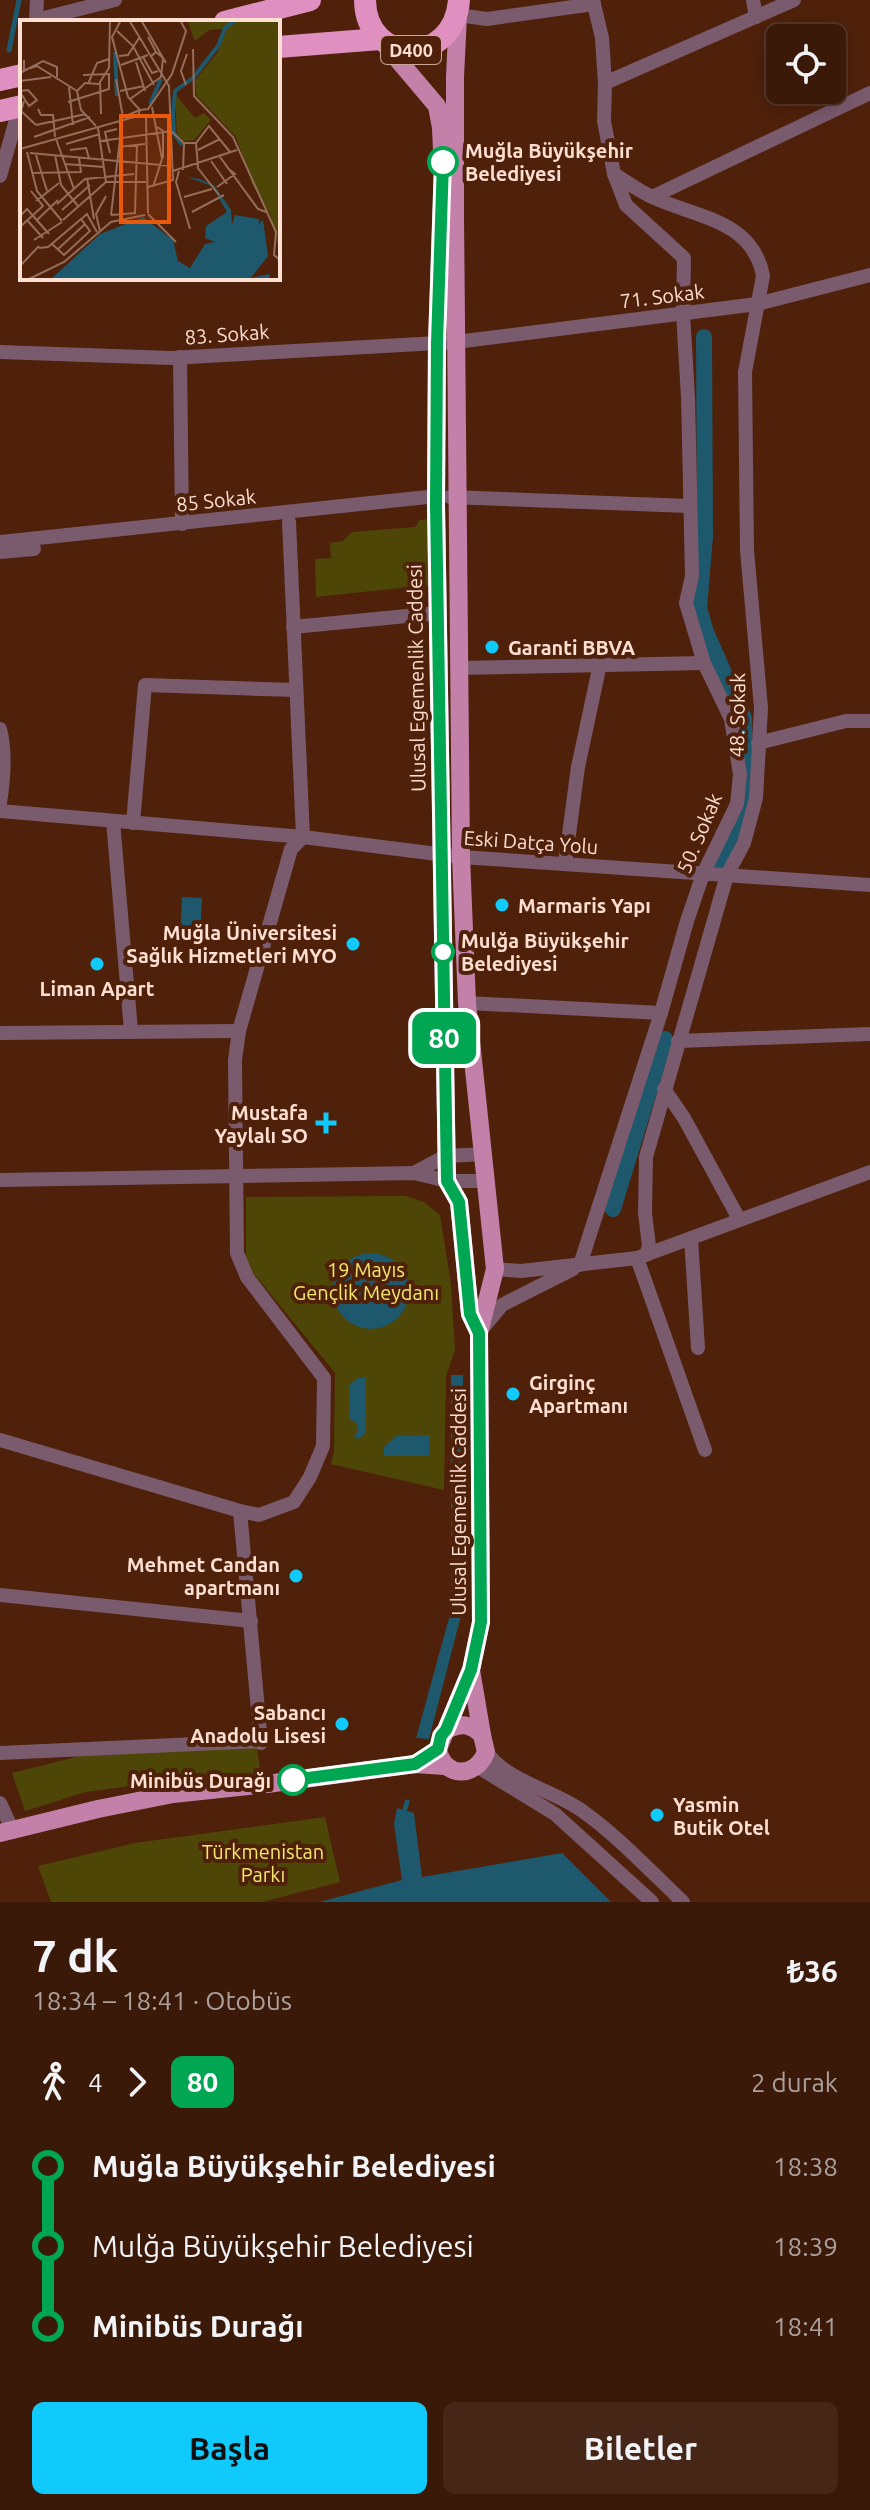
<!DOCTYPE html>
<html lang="tr">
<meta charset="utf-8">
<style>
:root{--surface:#3b1908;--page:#462616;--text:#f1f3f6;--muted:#aca09c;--line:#543829;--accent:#0fcafa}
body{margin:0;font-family:Ubuntu,sans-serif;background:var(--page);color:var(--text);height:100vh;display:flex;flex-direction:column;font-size:30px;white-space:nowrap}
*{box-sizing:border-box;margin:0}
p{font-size:26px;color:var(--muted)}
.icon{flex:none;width:44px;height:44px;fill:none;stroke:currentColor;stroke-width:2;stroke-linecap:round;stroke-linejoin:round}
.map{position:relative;height:1902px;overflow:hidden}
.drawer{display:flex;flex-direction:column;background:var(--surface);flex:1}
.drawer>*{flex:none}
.badge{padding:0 16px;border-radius:12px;font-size:28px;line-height:52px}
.buttons{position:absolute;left:766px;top:24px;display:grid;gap:16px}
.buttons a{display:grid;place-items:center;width:80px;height:80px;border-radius:12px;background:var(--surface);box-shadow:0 4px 20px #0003,0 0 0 2px var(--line);font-size:40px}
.map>.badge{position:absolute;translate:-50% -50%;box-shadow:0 0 0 4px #fff}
.legs{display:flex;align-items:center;gap:12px;height:88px;padding:0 32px;font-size:26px}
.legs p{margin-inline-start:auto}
.head{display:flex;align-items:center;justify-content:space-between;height:136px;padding:0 32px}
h1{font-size:44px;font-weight:700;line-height:60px}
.button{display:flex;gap:16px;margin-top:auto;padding:16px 32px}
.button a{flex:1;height:92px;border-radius:12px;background:var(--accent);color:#111;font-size:32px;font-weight:700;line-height:92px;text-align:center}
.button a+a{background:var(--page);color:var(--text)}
ul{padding:0 32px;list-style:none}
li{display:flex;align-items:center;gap:28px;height:80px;font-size:30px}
li i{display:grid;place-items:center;width:12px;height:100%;margin:0 10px;background:currentColor}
li i::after{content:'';width:20px;height:20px;margin:-10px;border:6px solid;border-radius:50%;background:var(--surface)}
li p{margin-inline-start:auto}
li:first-child i{background:linear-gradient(#0000 50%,currentColor 0)}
li:last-child i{background:linear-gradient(currentColor 50%,#0000 0)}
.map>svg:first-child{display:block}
.green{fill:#4d4607}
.water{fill:#1d586c}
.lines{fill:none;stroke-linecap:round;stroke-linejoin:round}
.stream{stroke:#1d586c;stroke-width:5}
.canal{stroke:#1d586c;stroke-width:16}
.minor{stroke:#7a5a6d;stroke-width:14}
.major{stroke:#c381a9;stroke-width:18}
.highway{stroke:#e090c0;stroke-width:22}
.line-1-casing{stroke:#fff;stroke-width:18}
.line-1{stroke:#00a651;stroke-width:12}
.stop-1-dot{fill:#fff;stroke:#00a651;stroke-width:4}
.poi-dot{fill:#0fcafa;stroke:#4f210b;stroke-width:3}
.labels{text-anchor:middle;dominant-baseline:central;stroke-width:8;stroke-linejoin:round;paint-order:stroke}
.shield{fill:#4f210b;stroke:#caa696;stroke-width:2}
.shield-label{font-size:18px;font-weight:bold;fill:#fedfd2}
.stop-label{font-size:20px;font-weight:bold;fill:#fedfd2;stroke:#4f210b;text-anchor:start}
.street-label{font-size:20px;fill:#fedfd2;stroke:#4f210b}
.poi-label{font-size:20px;font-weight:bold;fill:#fedfd2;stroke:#4f210b;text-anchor:start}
.park-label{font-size:20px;fill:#f4e76e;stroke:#4f210b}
.inset-river{fill:none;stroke:#1d586c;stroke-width:4}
.inset-road{fill:none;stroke:#956d5b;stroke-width:2}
.view{fill:#e8590c;fill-opacity:0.15;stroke:#e8590c;stroke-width:4}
.inset-edge{fill:none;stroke:#fedfd2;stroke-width:4}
</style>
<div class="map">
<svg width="870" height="1902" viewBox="0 0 870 1902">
<rect width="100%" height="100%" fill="#4f210b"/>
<g class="green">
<path d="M428,519L429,585L316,597L315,559L331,558L330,543L343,541L352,532L415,527L420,520Z"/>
<path d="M405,1196L424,1202L440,1215L451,1284L455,1350L446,1376L444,1490L331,1464L334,1452L335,1373L246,1264V1197Z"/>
<path d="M257,1746L261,1779H184L86,1792L25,1811L12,1773L92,1753Z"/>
<path d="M325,1817L340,1882L262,1902H51L38,1866L135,1843Z"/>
</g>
<g class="water">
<path d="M182,897L202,898L200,941L180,940Z"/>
<circle cx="371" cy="1291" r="38"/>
<path d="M451,1375H463L465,1507L462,1612L429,1739L416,1738L451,1611Z"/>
<path d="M358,1378H366V1433L358,1439L354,1436L357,1432V1424L349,1418V1385Z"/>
<path d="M429,1435V1456H384V1447L396,1436Z"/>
<path d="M397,1808L414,1813L422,1877L562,1853L611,1902H319L402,1880L394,1824Z"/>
</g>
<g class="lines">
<g class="stream">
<path d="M9,50L19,0"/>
<path d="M405,1809L407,1802"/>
</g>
<g class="canal">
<path d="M704,337L705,536L699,608L706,632L744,718L745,752V799L719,866"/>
<path d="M613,1209L665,1039"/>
</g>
<g class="minor">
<path d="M37,0L36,20L115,0"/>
<path d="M753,0L756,17"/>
<path d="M458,15L487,19L594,4"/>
<path d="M605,83L794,0"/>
<path d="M614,174C627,182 639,191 652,197C695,217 753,220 763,276L745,372L747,550L761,708L756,798L744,843L727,875L646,1157L645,1213L649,1246L646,1255"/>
<path d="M0,176L20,106"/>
<path d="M652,197L870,93"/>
<path d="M0,352L171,358L456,342L757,304L870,275"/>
<path d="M180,357L182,524"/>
<path d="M450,497L689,506"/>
<path d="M0,542L437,496"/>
<path d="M0,552L34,549"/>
<path d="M293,627L438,613"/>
<path d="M458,668L704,663"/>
<path d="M0,729C6,753 4,778 0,803"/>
<path d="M758,743L846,721H870"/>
<path d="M0,811L303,837L461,857L870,885"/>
<path d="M113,821L131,1031"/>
<path d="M133,823L145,685L295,690"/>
<path d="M565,864L578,767L600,664"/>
<path d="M467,1003L661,1013"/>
<path d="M0,1033L239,1031"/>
<path d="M678,1041L870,1034"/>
<path d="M664,1089L684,1118L739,1219"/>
<path d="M414,1173L446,1156L484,1154"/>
<path d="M0,1180L414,1173L447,1181H487"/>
<path d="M691,1238L698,1348"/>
<path d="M637,1258L705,1450"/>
<path d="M580,1265L661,1013L687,921L703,874L737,804L740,774L731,719L704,663L686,603L692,576L688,397L683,313L684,258L626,205L614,174L604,121L605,83L602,38L593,0"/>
<path d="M495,1269L521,1271L637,1258L870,1172"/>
<path d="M482,1329L502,1305L573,1269"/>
<path d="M0,1440L240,1511L259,1515L294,1502L310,1477L323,1446L324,1378L247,1277L237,1253L235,1060L239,1031L291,849L303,837L289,522"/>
<path d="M240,1511L261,1743"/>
<path d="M0,1595L251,1621"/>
<path d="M486,1752C509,1782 550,1789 581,1810C618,1836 650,1871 683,1902"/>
<path d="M0,1753L261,1741"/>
<path d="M478,1767L555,1814L652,1902"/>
<path d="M0,1803L12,1829"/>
</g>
<g class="major">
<path d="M458,15L455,77V217L461,857L467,1003L495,1269L479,1333L481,1622L471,1670L482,1735"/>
<path d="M382,41L437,106L441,128L443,172L437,343L436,505L447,1181L459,1202L470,1314L479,1333"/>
<path d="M446,1730C461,1723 470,1723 482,1735L486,1752C476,1779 443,1778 438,1749L470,1672"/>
<path d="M0,1833L98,1809L173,1794L267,1784L415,1764L445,1766"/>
</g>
<g class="highway">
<path d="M365,0C366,66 454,67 459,0"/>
<path d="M225,22L310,0"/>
<path d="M278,47L380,39"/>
<path d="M0,80L22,75"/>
<path d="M0,111L22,106"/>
</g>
</g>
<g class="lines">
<defs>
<path id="line-1" d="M293,1780L415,1764L438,1749L441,1736L446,1730L471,1670L481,1622L479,1333L470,1314L459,1202L447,1181L436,505L437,343L443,162"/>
</defs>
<use href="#line-1" class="line-1-casing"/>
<use href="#line-1" class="line-1"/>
</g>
<g class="stop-1-dot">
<circle cx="443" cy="162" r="14"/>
<circle cx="443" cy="952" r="10"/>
<circle cx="293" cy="1780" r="14"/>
</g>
<g class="poi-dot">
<circle cx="492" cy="647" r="8"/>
<circle cx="502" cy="905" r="8"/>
<circle cx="353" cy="944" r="8"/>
<circle cx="97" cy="964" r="8"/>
<path d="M322 1111h8v8h8v8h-8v8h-8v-8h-8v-8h8z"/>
<circle cx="513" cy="1394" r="8"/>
<circle cx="296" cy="1576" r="8"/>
<circle cx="342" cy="1724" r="8"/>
<circle cx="657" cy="1815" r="8"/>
</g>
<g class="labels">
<rect class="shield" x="381" y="36" width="60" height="28" rx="6"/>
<g class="shield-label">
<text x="411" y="50">D400</text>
</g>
<g class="stop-label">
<text x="465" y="150">Muğla Büyükşehir<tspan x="465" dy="23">Belediyesi</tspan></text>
<text x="461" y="940">Mulğa Büyükşehir<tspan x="461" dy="23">Belediyesi</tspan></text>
<text x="271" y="1780" text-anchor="end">Minibüs Durağı</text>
</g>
<g class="street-label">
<text transform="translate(662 296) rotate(-7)">71. Sokak</text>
<text transform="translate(227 334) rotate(-4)">83. Sokak</text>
<text transform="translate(216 500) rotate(-6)">85 Sokak</text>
<text transform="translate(416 678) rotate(-91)">Ulusal Egemenlik Caddesi</text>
<text transform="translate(737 715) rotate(-89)">48. Sokak</text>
<text transform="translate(699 833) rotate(-67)">50. Sokak</text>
<text transform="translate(531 842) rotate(4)">Eski Datça Yolu</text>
<text transform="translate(458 1502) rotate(-90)">Ulusal Egemenlik Caddesi</text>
</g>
<g class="poi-label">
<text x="508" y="647">Garanti BBVA</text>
<text x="518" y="905">Marmaris Yapı</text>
<text x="337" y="932" text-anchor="end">Muğla Üniversitesi<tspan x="337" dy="23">Sağlık Hizmetleri MYO</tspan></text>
<text x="97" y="988" text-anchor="middle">Liman Apart</text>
<text x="308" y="1112" text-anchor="end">Mustafa<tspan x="308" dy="23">Yaylalı SO</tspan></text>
<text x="529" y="1382">Girginç<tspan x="529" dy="23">Apartmanı</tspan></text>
<text x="280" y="1564" text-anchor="end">Mehmet Candan<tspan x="280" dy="23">apartmanı</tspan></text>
<text x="326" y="1712" text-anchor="end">Sabancı<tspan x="326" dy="23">Anadolu Lisesi</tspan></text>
<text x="673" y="1804">Yasmin<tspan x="673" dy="23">Butik Otel</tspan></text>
</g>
<g class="park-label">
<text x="366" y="1269">19 Mayıs<tspan x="366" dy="23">Gençlik Meydanı</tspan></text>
<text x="263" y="1851">Türkmenistan<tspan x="263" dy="23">Parkı</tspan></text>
</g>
</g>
<g transform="translate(20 20)">
<rect width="260" height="260" fill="#4f210b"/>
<path d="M167,0H260V234L250,194L232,164L216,117L176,75L175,60L198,32L203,9L189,10L175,21ZM155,74L175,98L184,93L191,100L174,120L164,121L157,114Z" fill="#4d4607"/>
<path d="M167,157L179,159L194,165L211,190L212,205L215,195L239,199V204L243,200L248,236L231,258L249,254L251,260H30L80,214L123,197L153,220L158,241L170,248L185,224L195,222L185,218L186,206L207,192L192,166Z" fill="#1d586c"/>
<path class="inset-river" d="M198,26L205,8L215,0M95,32L97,76M130,84L141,59M153,94L155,71L173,58L198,26M153,94L154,113L162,125"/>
<path class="inset-road" d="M109,0L149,66L153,160L128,167M121,0L146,43M97,11L113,26L134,65M128,17L136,32L130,37M173,29L174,76L213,117L256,212L254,235L260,240M99,36L108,35L119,18M123,37L132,53L138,51M4,40V50L17,46L57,71M116,42L125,71M101,45L128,35M89,48L90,0M0,53L23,41L37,47V57M96,59L103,97L120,90L108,77L92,17L101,0M0,61L31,57M68,64L77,43L89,39M166,65L161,51L167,34M49,67L53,105M0,71L8,70L17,80L9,86L0,72M57,71L61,90L76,106M57,71L65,63L79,64M100,71L124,66M110,79L141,57L143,38L136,32M4,81L1,91L16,105M48,82L89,69V54L63,55M132,87L142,139L133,167M18,89L21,95H33L35,117M120,90L128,89L152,54L166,11L160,0M81,94L80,62L89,48M126,97L128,193M16,105L66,94M137,107L143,111V138M78,108L86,162M14,117L70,97M36,119L54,169M81,121L151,111L164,123H176L189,106L210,132M176,123L178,147M46,124L80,114M98,127L125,124M0,129L118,96L120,90M50,130L66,128L69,138M178,130L200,119M7,132L17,171L42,201M10,133L152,146M90,133L85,112L97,109M16,135L27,171M35,135L41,165L58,186M200,137L238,189L246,192M191,141L207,164M45,144L84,147M177,147L199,175M163,150L164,123M153,151L217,130M159,151L156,162L170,209M12,153L61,152L59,138M67,158L74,199M197,167L215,154L210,150M164,177L192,169M16,181L39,163M37,184L65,159L114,154M42,190L70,165M172,192L204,175M128,194L156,222M91,195L115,193L117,125M91,195L102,102M0,196L7,189L29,214M7,200L23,218M17,200L38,180M43,200L86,162H126M1,206L23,186L11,171M80,211L76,194L86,176M14,220L42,202M32,224L44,235L70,211L61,199M19,228L28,227L67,194L77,212M37,230L65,204M0,246L19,226M7,260L44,242L91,202L125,195"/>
<path class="view" d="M101,96H149V202H101Z"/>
<rect width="260" height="260" class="inset-edge"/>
</g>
</svg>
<div class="buttons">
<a><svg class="icon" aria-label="locate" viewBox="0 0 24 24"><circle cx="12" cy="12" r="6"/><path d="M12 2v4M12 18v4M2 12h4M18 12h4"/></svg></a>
</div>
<b class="badge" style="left:444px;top:1038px;background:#00a651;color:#fff">80</b>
</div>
<section class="drawer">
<div class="head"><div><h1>7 dk</h1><p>18:34 – 18:41 · Otobüs</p></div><b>₺36</b></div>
<div class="legs"><svg class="icon" aria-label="walk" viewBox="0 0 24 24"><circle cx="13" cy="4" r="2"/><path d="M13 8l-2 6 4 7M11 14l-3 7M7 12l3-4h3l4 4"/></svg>4<svg class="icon" aria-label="forward" viewBox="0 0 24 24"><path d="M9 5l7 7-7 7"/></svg><b class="badge" style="background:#00a651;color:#fff">80</b><p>2 durak</p></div>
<ul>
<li><i style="color:#00a651"></i><b>Muğla Büyükşehir Belediyesi</b><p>18:38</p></li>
<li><i style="color:#00a651"></i><span>Mulğa Büyükşehir Belediyesi</span><p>18:39</p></li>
<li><i style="color:#00a651"></i><b>Minibüs Durağı</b><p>18:41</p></li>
</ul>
<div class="button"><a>Başla</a><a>Biletler</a></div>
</section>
